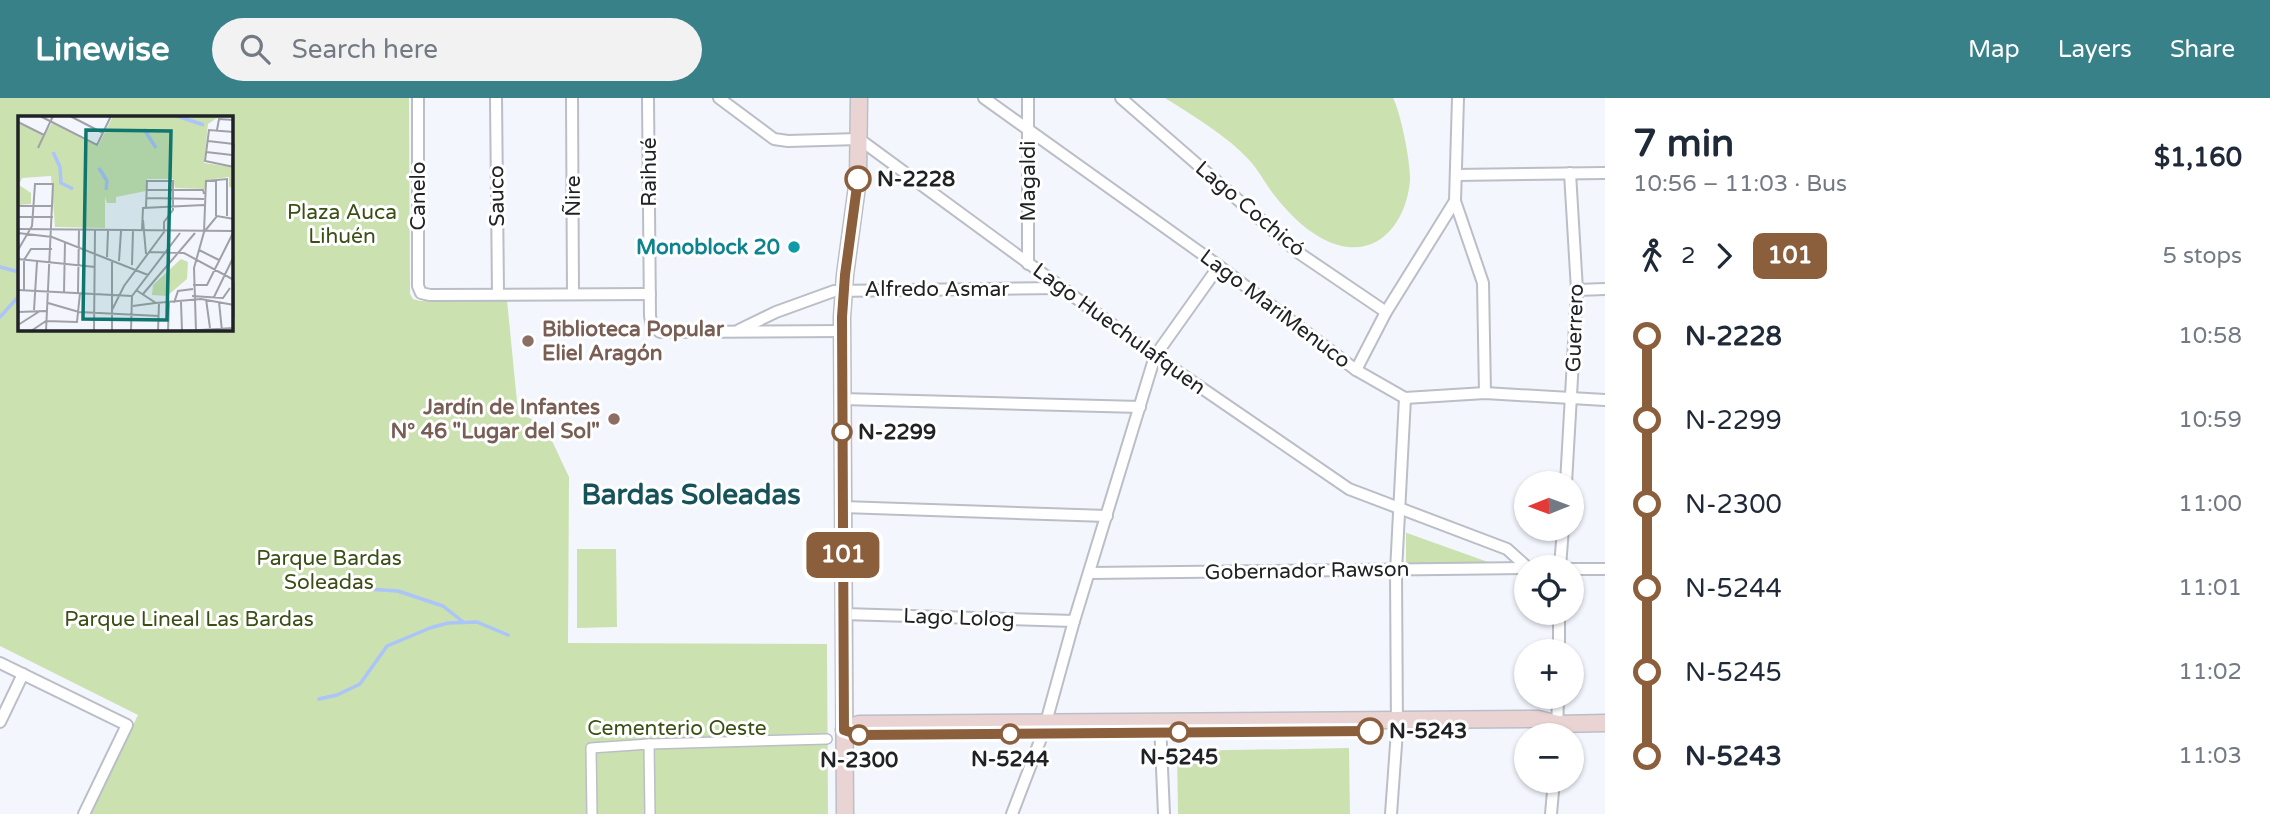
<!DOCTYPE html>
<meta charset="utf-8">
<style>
:root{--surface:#fff;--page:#f2f2f3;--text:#1f2937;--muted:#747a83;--accent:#398189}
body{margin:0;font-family:"Varela Round",sans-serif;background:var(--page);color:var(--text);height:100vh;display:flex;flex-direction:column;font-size:26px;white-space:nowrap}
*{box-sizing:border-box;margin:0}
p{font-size:23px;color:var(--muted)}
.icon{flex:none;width:38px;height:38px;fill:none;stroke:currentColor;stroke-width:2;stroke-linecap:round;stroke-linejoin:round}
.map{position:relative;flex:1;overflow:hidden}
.details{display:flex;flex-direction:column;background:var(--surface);width:665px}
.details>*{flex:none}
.badge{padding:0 14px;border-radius:10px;font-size:24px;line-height:46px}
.needle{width:46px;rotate:269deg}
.buttons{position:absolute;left:1514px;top:373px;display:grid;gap:14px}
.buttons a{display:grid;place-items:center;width:70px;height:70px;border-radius:50%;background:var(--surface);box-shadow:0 2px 5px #0004;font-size:35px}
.map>.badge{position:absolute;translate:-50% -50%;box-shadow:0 0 0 4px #fff}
.legs{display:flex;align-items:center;gap:10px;height:77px;padding:0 28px;font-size:23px}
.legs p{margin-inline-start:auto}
.summary{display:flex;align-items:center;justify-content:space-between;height:119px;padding:0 28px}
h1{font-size:38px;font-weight:700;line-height:52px}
ul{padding:0 28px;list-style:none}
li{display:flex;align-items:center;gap:24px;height:84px;font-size:26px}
li i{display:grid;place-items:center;width:10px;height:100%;margin:0 9px;background:currentColor}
li i::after{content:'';width:18px;height:18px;margin:-9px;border:5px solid;border-radius:50%;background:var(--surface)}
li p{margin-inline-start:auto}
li:first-child i{background:linear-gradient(#0000 50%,currentColor 0)}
li:last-child i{background:linear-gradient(currentColor 50%,#0000 0)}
header{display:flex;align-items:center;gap:42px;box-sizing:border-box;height:98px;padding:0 35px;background:var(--accent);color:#fff}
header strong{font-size:33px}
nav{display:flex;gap:38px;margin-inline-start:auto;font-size:24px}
.search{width:490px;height:63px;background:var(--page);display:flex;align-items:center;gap:18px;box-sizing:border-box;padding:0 24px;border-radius:38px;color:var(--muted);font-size:26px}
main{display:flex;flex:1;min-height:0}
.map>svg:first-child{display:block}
.green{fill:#cbe1b0;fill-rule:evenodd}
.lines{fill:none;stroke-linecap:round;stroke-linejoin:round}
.stream{stroke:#abc4f9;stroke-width:3.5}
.pedestrian-casing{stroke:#bbbec6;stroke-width:12}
.minor-casing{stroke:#bbbec6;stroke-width:14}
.secondary-casing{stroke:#bbbec6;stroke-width:19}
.pedestrian{stroke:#fff;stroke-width:9}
.minor{stroke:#fff;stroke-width:10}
.secondary{stroke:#ead4d3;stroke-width:16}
.line-1-casing{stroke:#fff;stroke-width:16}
.line-1{stroke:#8b5e3c;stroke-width:10}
.stop-1-dot{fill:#fff;stroke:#8b5e3c;stroke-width:3.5}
.culture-dot{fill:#0f9aa8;stroke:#fff;stroke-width:2.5}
.education-dot{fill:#8d6e63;stroke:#fff;stroke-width:2.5}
.labels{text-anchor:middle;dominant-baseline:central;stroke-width:6;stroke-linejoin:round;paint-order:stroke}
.street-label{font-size:21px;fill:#212225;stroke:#fff}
.stop-label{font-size:21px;font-weight:bold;fill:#212225;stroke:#fff;text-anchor:start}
.park-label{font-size:21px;fill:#394f13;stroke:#fff}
.culture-label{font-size:21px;font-weight:bold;fill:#0d838f;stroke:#fff;text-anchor:end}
.education-label{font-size:21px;font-weight:bold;fill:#785e54;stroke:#fff;text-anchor:start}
.district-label{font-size:28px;font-weight:bold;fill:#165259;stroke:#fff}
.inset-river{fill:none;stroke:#abc4f9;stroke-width:3.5}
.inset-road{fill:none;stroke:#a0a1a7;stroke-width:2}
.view{fill:#0f766e;fill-opacity:0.15;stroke:#0f766e;stroke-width:3.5}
.inset-edge{fill:none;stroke:#212225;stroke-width:3.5}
</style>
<header>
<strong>Linewise</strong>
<div class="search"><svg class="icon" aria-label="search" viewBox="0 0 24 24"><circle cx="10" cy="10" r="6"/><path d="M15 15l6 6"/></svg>Search here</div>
<nav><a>Map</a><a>Layers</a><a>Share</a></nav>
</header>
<main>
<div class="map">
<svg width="1605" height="716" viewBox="0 0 1605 716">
<rect width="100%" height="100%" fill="#f4f6fe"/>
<g class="green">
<path d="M0,0H409L410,196L413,201L420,203L507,202L518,314L545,328L569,379L568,545L827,546L828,716H90L138,617L0,548ZM19,19H231V231H19Z"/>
<path d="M1165,0H1393C1401,15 1411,66 1410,83C1407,117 1386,153 1348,149C1319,146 1292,120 1275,98C1266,87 1260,74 1250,63C1226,37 1195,19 1165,0Z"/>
<path d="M1406,435H1407L1488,464L1406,466Z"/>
<path d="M577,451H616L617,529L577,530Z"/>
<path d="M1349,650L1350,716H1178L1177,653Z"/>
</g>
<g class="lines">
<g class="stream">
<path d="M0,169L19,174"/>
<path d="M0,219L19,198"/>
<path d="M321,488L398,493L443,508L462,523"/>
<path d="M319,601L337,597L360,586L387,548L430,530L448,525L477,524L508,537"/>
</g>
<defs>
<g id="pedestrian">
<path d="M649,646L650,716"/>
<path d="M592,716L591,650L649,646L827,641"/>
</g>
<g id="minor">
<path d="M418,0V188L421,195L430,197L650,196"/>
<path d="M496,0L498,196"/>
<path d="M572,0L573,196"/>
<path d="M648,0L650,218L652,228L660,234H666L842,233"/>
<path d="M719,0L774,41L788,43L859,41L1155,258L1349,391L1507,451L1527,469"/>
<path d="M984,0L1219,168L1356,272L1405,300L1485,295L1605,302"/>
<path d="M1028,0V166"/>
<path d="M1121,0L1299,155L1386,214"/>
<path d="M1456,77L1605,75"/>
<path d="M1455,103L1483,185L1485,295"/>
<path d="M1577,192L1605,191"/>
<path d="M739,232L776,214L834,193L1061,190"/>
<path d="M1356,272L1386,214L1455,103L1458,0"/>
<path d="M842,301L1140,309"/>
<path d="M1566,385L1577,192L1570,75"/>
<path d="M843,409L1107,418"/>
<path d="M1560,469L1563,430"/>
<path d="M1572,471H1605"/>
<path d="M1089,475L1526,470"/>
<path d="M844,516L1074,523"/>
<path d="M1559,553V514"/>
<path d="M0,565L127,627L84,716"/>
<path d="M0,624L23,576"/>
<path d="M1160,624L1164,716"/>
<path d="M1557,637L1558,598"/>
<path d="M1012,716L1043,635L1074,523L1155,258L1219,168"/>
<path d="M1391,716L1397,633L1396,473L1405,300"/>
<path d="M1551,716L1554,682"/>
</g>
<g id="secondary">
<path d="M844,632L859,626L1538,621L1558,626L1605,625"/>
<path d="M845,716L842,219L845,177L858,81L859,0"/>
</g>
</defs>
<use href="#pedestrian" class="pedestrian-casing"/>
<use href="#minor" class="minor-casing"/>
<use href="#secondary" class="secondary-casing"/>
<use href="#pedestrian" class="pedestrian"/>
<use href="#minor" class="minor"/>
<use href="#secondary" class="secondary"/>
</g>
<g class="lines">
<defs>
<path id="line-1" d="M858,81L845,177L842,219L844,632L859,637L1370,633"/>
</defs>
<use href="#line-1" class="line-1-casing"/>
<use href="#line-1" class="line-1"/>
</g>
<g class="stop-1-dot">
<circle cx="858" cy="81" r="12"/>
<circle cx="842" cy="334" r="9"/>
<circle cx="1370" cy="633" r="12"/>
<circle cx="1179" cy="634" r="9"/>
<circle cx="1010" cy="636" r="9"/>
<circle cx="859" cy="637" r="9"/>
</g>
<circle class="culture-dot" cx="794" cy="149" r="7"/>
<g class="education-dot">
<circle cx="528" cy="243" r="7"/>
<circle cx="614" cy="321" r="7"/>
</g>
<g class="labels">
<g class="street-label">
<text transform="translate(649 74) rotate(-90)">Raihué</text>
<text transform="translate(1028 83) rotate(-90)">Magaldi</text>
<text transform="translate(418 98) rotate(-90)">Canelo</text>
<text transform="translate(497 98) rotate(-91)">Sauco</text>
<text transform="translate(573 98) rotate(-90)">Ñire</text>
<text transform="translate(1250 111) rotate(40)">Lago Cochicó</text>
<text x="937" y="191">Alfredo Asmar</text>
<text transform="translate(1275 211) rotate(37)">Lago MariMenuco</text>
<text transform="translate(1575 230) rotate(-88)">Guerrero</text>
<text transform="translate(1119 231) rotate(36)">Lago Huechulafquen</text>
<text transform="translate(1307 473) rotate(-1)">Gobernador Rawson</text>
<text transform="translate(959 520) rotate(2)">Lago Lolog</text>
</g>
<g class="stop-label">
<text x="877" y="81">N-2228</text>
<text x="858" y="334">N-2299</text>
<text x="1389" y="633">N-5243</text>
<text x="1179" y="659" text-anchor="middle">N-5245</text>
<text x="1010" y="661" text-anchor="middle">N-5244</text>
<text x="859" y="662" text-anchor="middle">N-2300</text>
</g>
<g class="park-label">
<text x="342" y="114">Plaza Auca<tspan x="342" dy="24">Lihuén</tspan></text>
<text x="329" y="460">Parque Bardas<tspan x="329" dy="24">Soleadas</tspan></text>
<text x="189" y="521">Parque Lineal Las Bardas</text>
<text x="677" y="630">Cementerio Oeste</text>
</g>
<g class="culture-label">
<text x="780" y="149">Monoblock 20</text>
</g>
<g class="education-label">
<text x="542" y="231">Biblioteca Popular<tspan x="542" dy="24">Eliel Aragón</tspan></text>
<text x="600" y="309" text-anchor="end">Jardín de Infantes<tspan x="600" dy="24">N° 46 "Lugar del Sol"</tspan></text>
</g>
<g class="district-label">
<text x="691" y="397">Bardas Soleadas</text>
</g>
</g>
<g transform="translate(18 18)">
<rect width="215" height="215" fill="#f4f6fe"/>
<path d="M95,0H202L190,8L186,47L215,51V71H211V61L188,64L187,73L157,72L155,63H129L128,75L98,81V87H89L87,81V112L37,111L33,60L4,62L1,69L13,77V88L0,89V7L26,20L34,7L80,30ZM163,143L170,146L169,163L149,180L134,179L135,169Z" fill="#cbe1b0"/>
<path class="inset-river" d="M159,0L186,9M126,13L138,32M35,36L42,51L43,67L55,73M81,52L89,65L88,74"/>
<path class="inset-road" d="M22,0L79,29L93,0M52,0L85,17M0,6L26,19M199,14L201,3L216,4M216,16L191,14L187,45L216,51M190,25L216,28M20,32L35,0M188,36L214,39M214,50L216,28M129,74H185L186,78M128,82L186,83M0,90H35M198,100V64M0,101H35M125,104L128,138M0,113L216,115M124,114L125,92L186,89M186,116L199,100L216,103M0,117L34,121L130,159M0,134L14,110L17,68H35L28,215M181,134L201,144M131,136L166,137L216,164M89,141L90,115M0,143L77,151M101,145L103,115M114,149L115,114M216,166V202M175,169H189L216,115M0,174L114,180M6,174V144L13,133H34M118,174L138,187L183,183L216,189M46,176L47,126M60,177L61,113M125,178L177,117M174,180L205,182L212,172M196,181L216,140M188,183L192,212M163,186L164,215M201,186L204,215M30,187L61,196L141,200M156,187L160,175L175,173M115,190L137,187M16,194L19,146M94,194L106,170L146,116V106L155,94V65H129L128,91M0,196L28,195M0,209L22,195M13,215L28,205L59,206L62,177M76,215L77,113M94,215V144M113,215L114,180L162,117M140,215L141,187M150,215L151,187M164,215L216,212M178,215L176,152L186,116L188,65L209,63V100"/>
<path class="view" d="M68,14L153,15L149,204L65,203Z"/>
<rect width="215" height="215" class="inset-edge"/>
</g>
</svg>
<div class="buttons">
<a><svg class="needle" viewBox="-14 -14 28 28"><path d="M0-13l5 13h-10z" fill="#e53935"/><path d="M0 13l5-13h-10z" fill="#747a83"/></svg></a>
<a><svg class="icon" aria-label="locate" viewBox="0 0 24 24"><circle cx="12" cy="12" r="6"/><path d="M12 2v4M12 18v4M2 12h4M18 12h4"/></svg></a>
<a>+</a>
<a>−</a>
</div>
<b class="badge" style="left:843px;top:457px;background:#8b5e3c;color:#fff">101</b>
</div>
<section class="details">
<div class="summary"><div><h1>7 min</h1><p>10:56 – 11:03 · Bus</p></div><b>$1,160</b></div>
<div class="legs"><svg class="icon" aria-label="walk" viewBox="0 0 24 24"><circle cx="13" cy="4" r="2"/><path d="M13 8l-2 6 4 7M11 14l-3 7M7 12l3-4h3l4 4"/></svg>2<svg class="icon" aria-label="forward" viewBox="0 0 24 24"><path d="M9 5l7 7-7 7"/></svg><b class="badge" style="background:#8b5e3c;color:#fff">101</b><p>5 stops</p></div>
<ul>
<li><i style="color:#8b5e3c"></i><b>N-2228</b><p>10:58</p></li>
<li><i style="color:#8b5e3c"></i><span>N-2299</span><p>10:59</p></li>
<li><i style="color:#8b5e3c"></i><span>N-2300</span><p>11:00</p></li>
<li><i style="color:#8b5e3c"></i><span>N-5244</span><p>11:01</p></li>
<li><i style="color:#8b5e3c"></i><span>N-5245</span><p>11:02</p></li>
<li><i style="color:#8b5e3c"></i><b>N-5243</b><p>11:03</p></li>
</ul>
</section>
</main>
